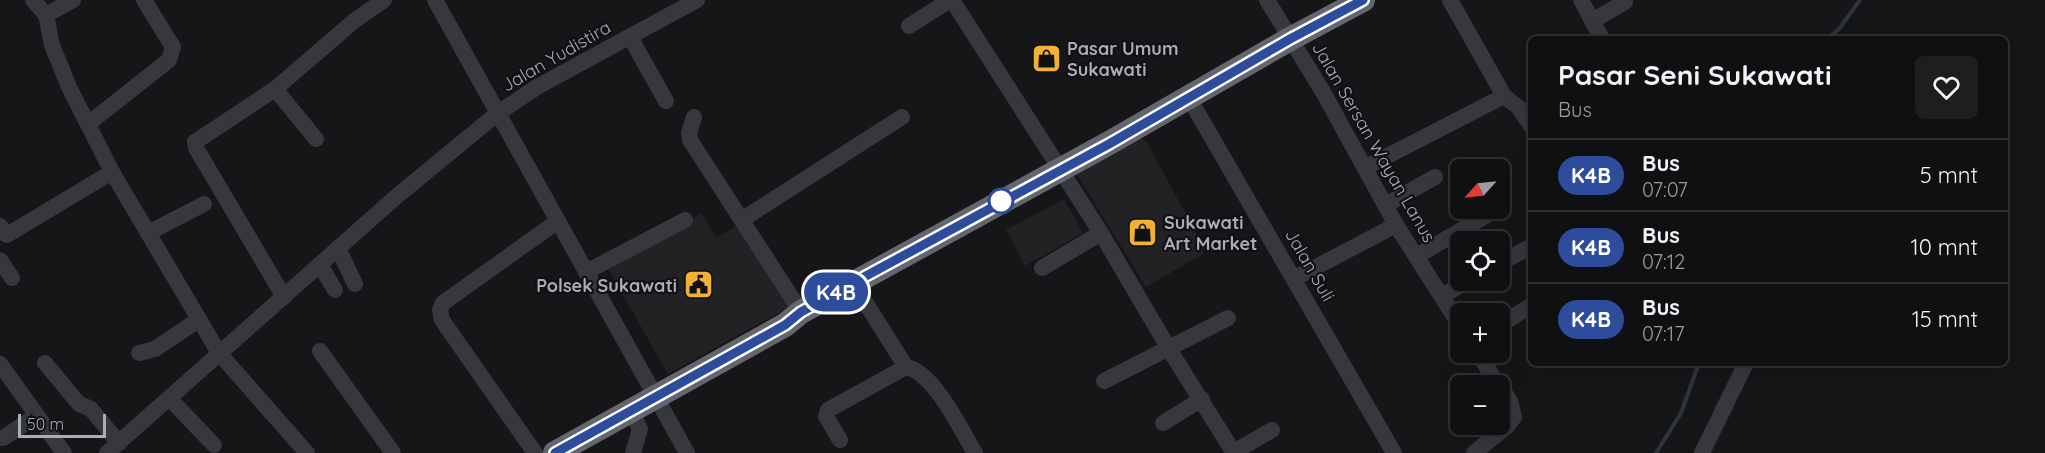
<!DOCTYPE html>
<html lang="id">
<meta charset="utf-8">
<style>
:root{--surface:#101012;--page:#1e1e20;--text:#f1f3f6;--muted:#9c9d9f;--line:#303032}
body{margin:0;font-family:Quicksand,sans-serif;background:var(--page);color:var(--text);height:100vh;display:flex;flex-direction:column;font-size:22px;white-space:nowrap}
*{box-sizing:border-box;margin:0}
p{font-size:20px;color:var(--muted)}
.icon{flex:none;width:33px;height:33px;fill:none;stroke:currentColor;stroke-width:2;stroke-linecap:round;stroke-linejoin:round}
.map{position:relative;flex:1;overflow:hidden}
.drawer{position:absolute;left:1528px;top:36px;width:480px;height:330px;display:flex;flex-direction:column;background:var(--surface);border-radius:9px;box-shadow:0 6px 24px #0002,0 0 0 2px var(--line)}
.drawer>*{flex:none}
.badge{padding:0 12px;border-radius:20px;font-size:21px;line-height:39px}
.needle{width:39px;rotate:243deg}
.buttons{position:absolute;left:1450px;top:159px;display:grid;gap:12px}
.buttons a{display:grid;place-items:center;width:60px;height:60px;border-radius:9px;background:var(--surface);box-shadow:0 6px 24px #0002,0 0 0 2px var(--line);font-size:30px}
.scale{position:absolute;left:18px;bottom:15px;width:88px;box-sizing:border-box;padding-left:6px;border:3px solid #a8adb8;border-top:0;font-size:16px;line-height:21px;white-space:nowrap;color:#a8adb8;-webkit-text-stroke:4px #111113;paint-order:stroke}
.map>.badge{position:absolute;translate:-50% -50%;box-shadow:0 0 0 3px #fff}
.round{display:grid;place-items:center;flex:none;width:63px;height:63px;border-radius:9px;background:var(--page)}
.overview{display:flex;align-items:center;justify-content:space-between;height:102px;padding:0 30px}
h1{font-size:28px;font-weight:700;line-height:45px}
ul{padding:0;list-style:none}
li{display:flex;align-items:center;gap:18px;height:72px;padding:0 30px;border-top:2px solid var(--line)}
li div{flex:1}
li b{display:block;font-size:22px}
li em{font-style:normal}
li .badge{min-width:66px;font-weight:700;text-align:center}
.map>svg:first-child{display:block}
.built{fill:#222225}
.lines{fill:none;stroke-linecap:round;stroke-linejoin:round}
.stream{stroke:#2c353c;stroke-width:4}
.minor{stroke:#37383d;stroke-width:16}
.highway{stroke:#63666e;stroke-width:24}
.line-casing{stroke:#fff;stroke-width:14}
.line{stroke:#2d4c9c;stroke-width:9}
.stop-dot{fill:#fff;stroke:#2d4c9c;stroke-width:3}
.labels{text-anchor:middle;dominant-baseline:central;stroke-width:4.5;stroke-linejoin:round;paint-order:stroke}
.poi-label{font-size:18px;font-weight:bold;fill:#a8adb8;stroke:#111113;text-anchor:start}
.street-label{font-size:18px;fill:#a8adb8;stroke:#111113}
</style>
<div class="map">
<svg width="2045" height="453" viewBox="0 0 2045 453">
<rect width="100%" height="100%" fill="#161618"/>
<g class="built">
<path d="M1135,137L1146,141L1202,244L1203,254L1146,287L1076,173Z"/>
<path d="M1064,199L1083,233L1025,266L1006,230Z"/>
<path d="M702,213L716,238L739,224L791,306L668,374L606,265Z"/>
</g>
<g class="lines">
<g class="stream">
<path d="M1827,39L1839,29L1860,0"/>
<path d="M1656,453L1681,413L1699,363"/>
</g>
<g class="minor">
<path d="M33,0L46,15L52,45L69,87L112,172"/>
<path d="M435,0L687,453"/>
<path d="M952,0L1101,233L1169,349L1234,453"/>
<path d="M1267,0L1323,92L1396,225L1461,327"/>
<path d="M1450,0L1504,96L1518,107L1532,127"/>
<path d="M1581,0L1602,39"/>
<path d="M46,15L73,0"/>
<path d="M1592,21L1625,2"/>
<path d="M909,26L950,0"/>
<path d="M630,37L666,101"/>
<path d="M275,89L316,139"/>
<path d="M1189,98L1394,453"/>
<path d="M694,117L689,133L690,140L801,312"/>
<path d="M88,124L169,60L173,47L144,0"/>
<path d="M1366,167L1504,96"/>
<path d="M1387,204L1435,177"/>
<path d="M743,219L902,117"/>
<path d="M0,226L7,235L112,172L219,353L307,453"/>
<path d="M148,233L204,204"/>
<path d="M338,248L355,284"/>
<path d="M1417,256L1499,208"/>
<path d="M0,260L12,278"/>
<path d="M1500,263L1530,247"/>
<path d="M320,265L335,290"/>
<path d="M1042,268L1101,233"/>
<path d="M586,272L685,220"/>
<path d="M1295,278L1396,225"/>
<path d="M853,283L906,367C934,372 961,430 975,453"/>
<path d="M1442,296L1469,280"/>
<path d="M284,297L196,148L195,142L275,89L354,21L384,0"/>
<path d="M1500,325L1532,305"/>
<path d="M320,351L393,453"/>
<path d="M1477,352L1499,386"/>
<path d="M139,353L155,349L198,320"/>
<path d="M45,363L79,404L91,409L119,443"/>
<path d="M0,364L64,453"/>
<path d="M1104,381L1228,318"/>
<path d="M169,398L214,445"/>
<path d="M630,409L640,429L633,453"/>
<path d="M1163,423L1202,399"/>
<path d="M3,438L36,416"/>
<path d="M840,440L826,416L828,410L906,367"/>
<path d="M1234,452L1272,430"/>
<path d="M107,453L397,196L498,113L537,87L697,0"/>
<path d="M535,453L442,320L440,310L443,303L558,221"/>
<path d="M1474,453L1507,426L1514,417L1510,401L1500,387"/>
<path d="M1702,453L1746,363"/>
</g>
<path class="highway" d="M555,453L785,325L801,312L1109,143L1290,39L1363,0"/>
</g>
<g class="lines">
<defs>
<path id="line" d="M555,453L785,325L801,312L853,283L1109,144L1290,39L1363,0"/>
</defs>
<use href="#line" class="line-casing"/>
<use href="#line" class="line"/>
</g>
<defs>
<symbol id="shop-square" viewBox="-11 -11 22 22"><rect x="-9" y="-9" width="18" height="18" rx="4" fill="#f2b134" stroke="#111113"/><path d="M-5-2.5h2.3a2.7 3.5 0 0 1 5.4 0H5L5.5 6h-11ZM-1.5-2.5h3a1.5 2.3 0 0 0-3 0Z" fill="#111"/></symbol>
<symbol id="civic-square" viewBox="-11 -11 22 22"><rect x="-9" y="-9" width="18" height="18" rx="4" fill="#f2b134" stroke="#111113"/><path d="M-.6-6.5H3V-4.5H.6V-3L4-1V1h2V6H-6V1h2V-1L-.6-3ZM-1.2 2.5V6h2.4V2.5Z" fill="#111"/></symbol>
</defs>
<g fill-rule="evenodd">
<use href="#shop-square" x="1030" y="42" width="33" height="33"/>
<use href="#shop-square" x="1126" y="216" width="33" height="33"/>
<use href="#civic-square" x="682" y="268" width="33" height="33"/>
</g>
<circle class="stop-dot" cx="1001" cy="201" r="12"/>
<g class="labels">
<g class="poi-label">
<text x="1067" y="48">Pasar Umum<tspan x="1067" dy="21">Sukawati</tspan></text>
<text x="1164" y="222">Sukawati<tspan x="1164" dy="21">Art Market</tspan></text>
<text x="677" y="285" text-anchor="end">Polsek Sukawati</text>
</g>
<g class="street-label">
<text transform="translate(556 56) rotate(-30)">Jalan Yudistira</text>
<text transform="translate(1374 142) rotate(60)">Jalan Sersan Wayan Lanus</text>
<text transform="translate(1310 265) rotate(60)">Jalan Suli</text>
</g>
</g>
</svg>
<div class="buttons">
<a><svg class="needle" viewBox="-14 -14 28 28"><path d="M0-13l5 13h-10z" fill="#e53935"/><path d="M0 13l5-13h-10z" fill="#9c9d9f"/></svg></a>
<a><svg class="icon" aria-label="locate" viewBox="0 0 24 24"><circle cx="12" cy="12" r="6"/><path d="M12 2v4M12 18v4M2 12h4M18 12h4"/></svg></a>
<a>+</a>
<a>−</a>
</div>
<div class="scale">50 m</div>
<b class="badge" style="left:836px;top:292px;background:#2d4c9c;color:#fff">K4B</b>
<section class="drawer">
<div class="overview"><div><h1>Pasar Seni Sukawati</h1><p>Bus</p></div><a class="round"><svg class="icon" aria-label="heart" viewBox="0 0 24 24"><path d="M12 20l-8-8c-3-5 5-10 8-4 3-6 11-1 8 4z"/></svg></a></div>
<ul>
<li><span class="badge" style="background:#2d4c9c;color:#fff">K4B</span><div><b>Bus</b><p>07:07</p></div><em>5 mnt</em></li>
<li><span class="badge" style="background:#2d4c9c;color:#fff">K4B</span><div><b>Bus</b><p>07:12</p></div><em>10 mnt</em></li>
<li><span class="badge" style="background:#2d4c9c;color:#fff">K4B</span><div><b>Bus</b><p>07:17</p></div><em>15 mnt</em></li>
</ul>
</section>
</div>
